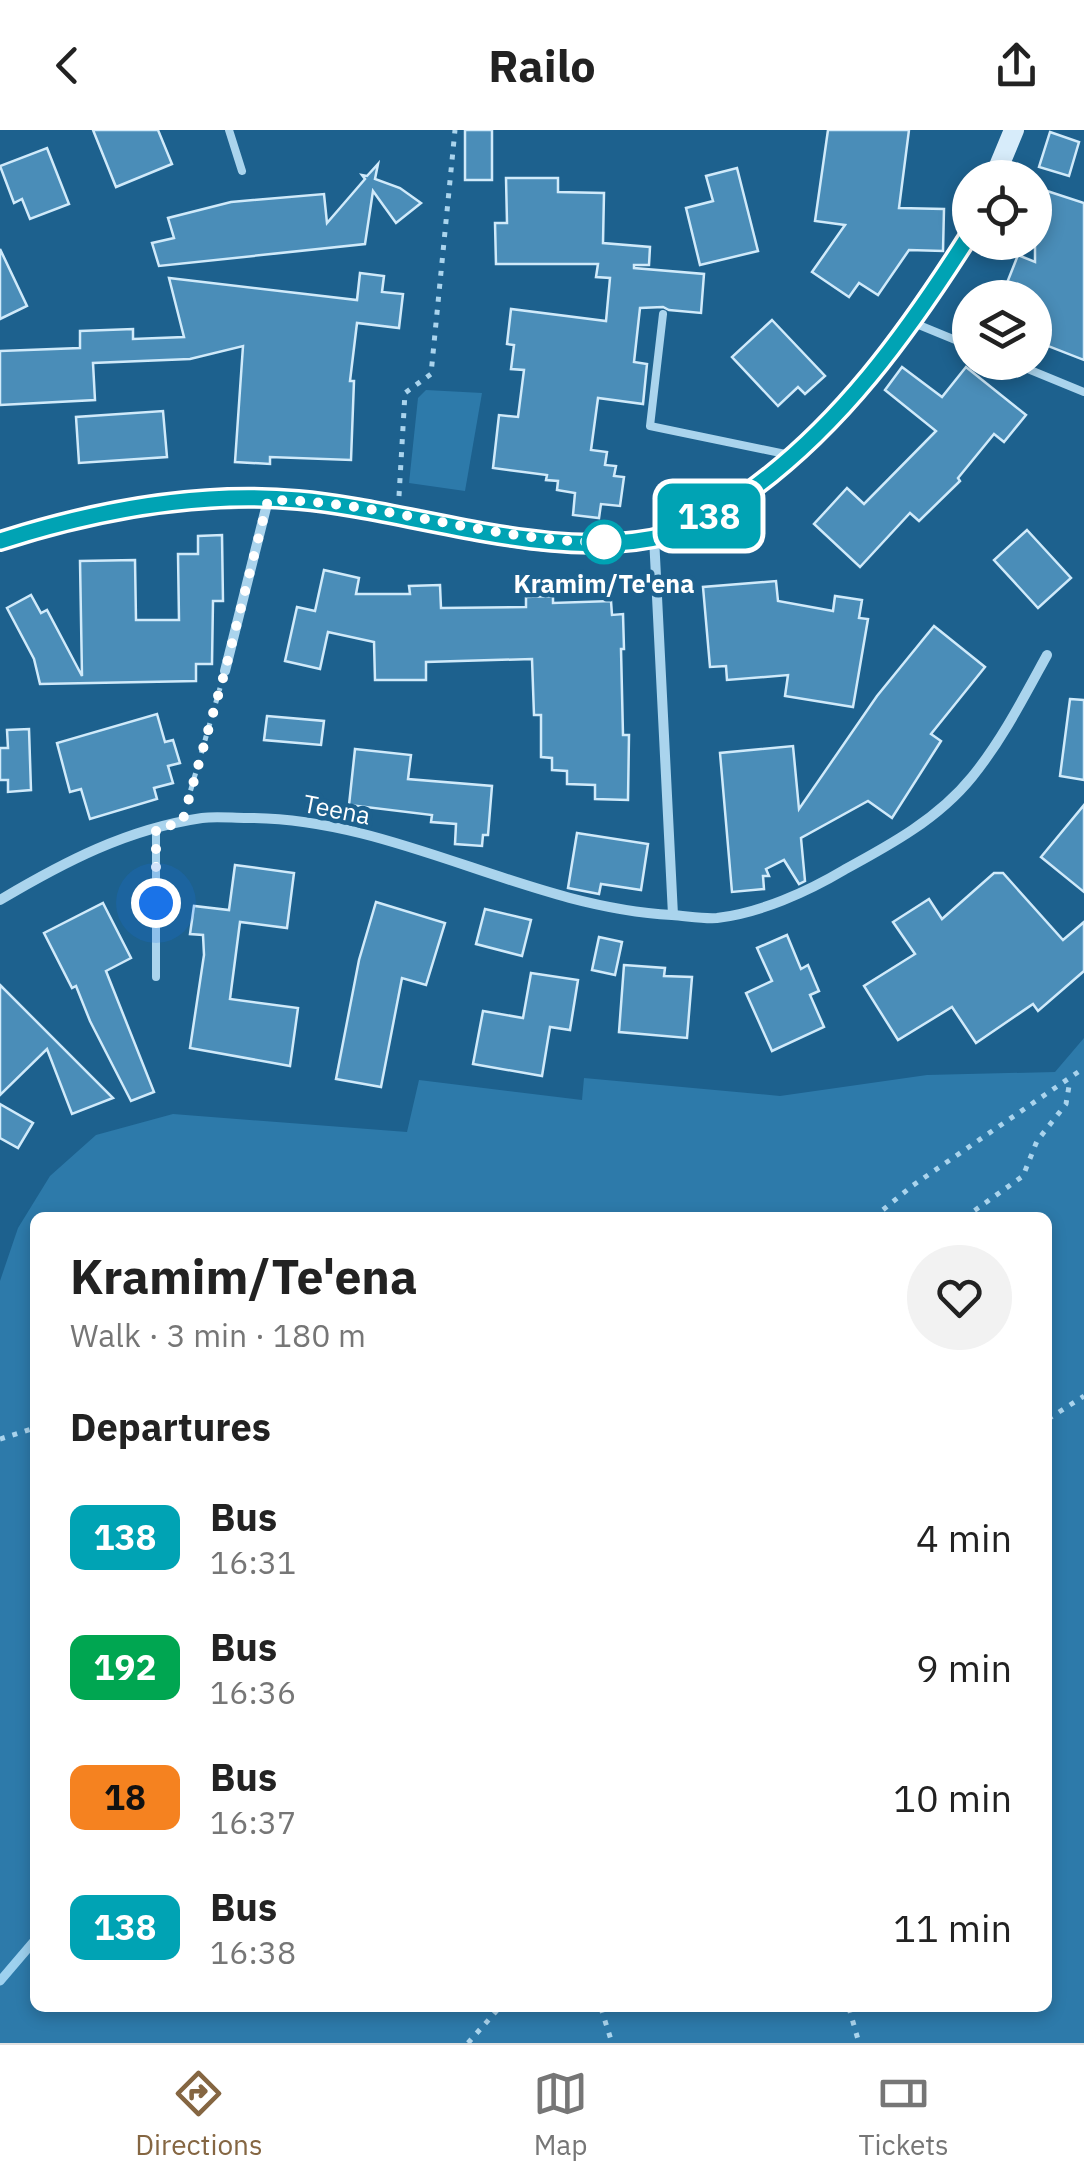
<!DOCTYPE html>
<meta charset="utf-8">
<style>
:root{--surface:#fff;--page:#f2f2f2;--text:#222;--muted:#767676;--line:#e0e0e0;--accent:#856642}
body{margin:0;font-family:"IBM Plex Sans",sans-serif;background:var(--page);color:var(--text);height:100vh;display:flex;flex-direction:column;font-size:38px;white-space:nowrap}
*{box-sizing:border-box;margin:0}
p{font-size:32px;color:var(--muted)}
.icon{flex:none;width:55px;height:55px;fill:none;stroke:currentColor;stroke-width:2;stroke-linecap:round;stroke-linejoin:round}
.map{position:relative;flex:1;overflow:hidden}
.drawer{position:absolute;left:30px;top:1082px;width:1022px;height:800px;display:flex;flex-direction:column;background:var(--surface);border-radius:15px;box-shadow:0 5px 15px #0003}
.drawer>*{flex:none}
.badge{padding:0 20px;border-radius:15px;font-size:35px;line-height:65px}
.fabs{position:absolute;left:952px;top:30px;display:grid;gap:20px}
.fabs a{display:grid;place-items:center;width:100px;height:100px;border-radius:50%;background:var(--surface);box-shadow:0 5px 15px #0003;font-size:50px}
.you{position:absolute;width:50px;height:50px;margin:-25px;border:8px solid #fff;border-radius:50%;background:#1a73e8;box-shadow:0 0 0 15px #1a73e833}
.map>.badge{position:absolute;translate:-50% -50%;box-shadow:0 0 0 5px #fff}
h2{padding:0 40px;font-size:38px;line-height:90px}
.round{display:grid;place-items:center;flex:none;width:105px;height:105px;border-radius:52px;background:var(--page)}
.head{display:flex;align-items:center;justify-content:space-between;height:170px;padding:0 40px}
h1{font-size:48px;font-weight:800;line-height:75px}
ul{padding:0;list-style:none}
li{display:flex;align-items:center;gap:30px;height:130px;padding:0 40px}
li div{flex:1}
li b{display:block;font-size:38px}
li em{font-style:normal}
li .badge{min-width:110px;font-weight:700;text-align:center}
header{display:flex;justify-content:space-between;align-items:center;height:130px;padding:0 40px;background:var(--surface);font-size:45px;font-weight:800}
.tabs{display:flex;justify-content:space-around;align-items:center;height:140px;border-top:2px solid var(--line);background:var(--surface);font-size:28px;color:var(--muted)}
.tabs a{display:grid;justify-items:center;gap:5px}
.tabs .active{color:var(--accent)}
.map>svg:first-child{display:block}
.green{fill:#2d7aaa;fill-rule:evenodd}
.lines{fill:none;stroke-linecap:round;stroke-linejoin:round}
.stream{stroke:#9ed1ef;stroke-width:9}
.building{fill:#4a8db8;stroke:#d0eafa;stroke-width:2.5}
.path{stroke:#aad4ed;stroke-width:5;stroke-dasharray:5 8;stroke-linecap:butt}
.lane{stroke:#aad4ed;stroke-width:8}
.street{stroke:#aad4ed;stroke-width:10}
.secondary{stroke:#d7ecfa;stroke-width:20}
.line-casing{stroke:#fff;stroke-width:22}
.line{stroke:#00a3b4;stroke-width:15}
.walk{stroke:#fff;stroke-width:10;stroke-dasharray:0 18}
.stop-dot{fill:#fff;stroke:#00a3b4;stroke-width:5}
.labels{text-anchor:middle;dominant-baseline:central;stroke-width:9;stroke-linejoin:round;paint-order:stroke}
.stop-label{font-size:25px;font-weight:bold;fill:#fff;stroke:#1d618e}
.street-label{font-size:25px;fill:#fff;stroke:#1d618e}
</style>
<header><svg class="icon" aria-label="back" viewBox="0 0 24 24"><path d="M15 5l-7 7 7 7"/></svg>Railo<svg class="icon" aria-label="share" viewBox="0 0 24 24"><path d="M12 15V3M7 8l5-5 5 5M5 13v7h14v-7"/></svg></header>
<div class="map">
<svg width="1084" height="1913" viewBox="0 0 1084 1913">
<rect width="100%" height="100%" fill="#1d618e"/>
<g class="green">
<path d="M426,260L482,263L465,361L409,353L418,268Z"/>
<path d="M1084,908V1913H0V1151L18,1098L50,1046L96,1005L173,984L407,1002L419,950L582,970L584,948L780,966L927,945L1055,942ZM35,1088H1048V1878H35Z"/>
</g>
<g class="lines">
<path class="stream" d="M0,1851L35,1810"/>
</g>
<g class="building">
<path d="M93,0H158L172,34L116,57Z"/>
<rect x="465" y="0" width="27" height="50"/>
<path d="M828,0H909L899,78L944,79L943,121L909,120L878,165L859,153L849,167L812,142L845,95L815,91Z"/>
<path d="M1050,2L1079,12L1069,46L1039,37Z"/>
<path d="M47,18L69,74L30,89L22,69L14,73L0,36Z"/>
<path d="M378,34L375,49L400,58L421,73L396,93L373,61L365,114L159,136L152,113L174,108L168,88L231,72L324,64L327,93L365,49L362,45L367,46Z"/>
<path d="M737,38L758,121L700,135L686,78L713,71L706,46Z"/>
<path d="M506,48H558V62L604,63L603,113L650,117L649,135H634V138L704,144L701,183L669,180L663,177L640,178L634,232L647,234L643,274L598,268L591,320L607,322L605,335L616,336L614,346L624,347L620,376L601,374L599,388L573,385L575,363L557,360L558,351L546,350L547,345L493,338L499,285L518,287L524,240L511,239L514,215L507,214L511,179L606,191L610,148L596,147L598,134H496L495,93H507Z"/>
<path d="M1044,60L1084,73V230L1035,211V168H1001L1018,125L1035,132V90Z"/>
<path d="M0,119L27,176L0,189Z"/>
<path d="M360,143L384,146L382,162L403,164L399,198L357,193L350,251H354L351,330L270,327V334L235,332L243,216L190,229L93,233L95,270L0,275V221L80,218V201L133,199V209L184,207L169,148L357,170Z"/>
<path d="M772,190L825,246L805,264L798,257L778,276L732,227Z"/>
<path d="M902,237L942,267L966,237L1026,285L1004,312L994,304L958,348L960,351L919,391L910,383L860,437L814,394L847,358L864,374L936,301L885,260Z"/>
<path d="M163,281L167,327L79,333L76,287Z"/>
<path d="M1027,400L1071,448L1038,478L994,430Z"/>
<path d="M222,405L223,471H213L212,534H196V551L40,554L34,529L7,478L31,465L41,483L47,480L82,546L80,431L135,430L136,490H179L178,424H198V406Z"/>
<path d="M324,440L359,448L356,464H410L409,456L440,455L441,478L526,477V467L553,466V473L611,471L612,485L623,484L624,519H621L623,605H629L628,670L595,669V655L567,654V641L552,640V628L541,627V585H534L532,529L426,532V550H375L374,512L328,502L320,539L285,531L297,477L315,481Z"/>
<path d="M776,451L778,471L833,481L835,466L862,470L859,488L868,489L853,577L785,566L788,545L727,550L726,536L710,537L703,457Z"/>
<path d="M934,496L985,537L931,604L941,611L892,688L868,671L801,708L805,751L799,754L784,730L766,739L769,746H763L764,759L732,762L720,623L793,616L799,679L877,566Z"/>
<path d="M1070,569L1084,570V650L1060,646Z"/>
<path d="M157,584L165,612L173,610L180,633L168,636L173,653L154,658L157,669L90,689L81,659L70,662L57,613Z"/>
<path d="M267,586L324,591L321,615L264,610Z"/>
<path d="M29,599L31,660L8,662V650H0V618H8L7,600Z"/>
<path d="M355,619L411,625L408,649L492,656L488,705H483L482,716L455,714L456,694L431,692L432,685L349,675Z"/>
<path d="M1084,675V762L1041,727Z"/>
<path d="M577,703L648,714L641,760L601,754L599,764L568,758Z"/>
<path d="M235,735L294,743L287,798L240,792L230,869L298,878L290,936L190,918L204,825L203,805L190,804L194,776L229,780Z"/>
<path d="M994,743H1003L1063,810L1084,792V841L1038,881L1033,874L976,913L952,877L898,910L864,856L915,824L893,792L929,769L942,789Z"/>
<path d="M376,772L445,793L426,855L402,848L381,957L336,949L359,830Z"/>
<path d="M103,773L131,828L106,841L154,962L131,971L90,891L76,856L72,858L44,803Z"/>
<path d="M485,779L531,790L522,826L476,814Z"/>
<path d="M787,805L801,839L808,835L819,861L810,865L824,897L772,921L746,863L772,851L757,818Z"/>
<path d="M599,807L622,812L615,845L592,840Z"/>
<path d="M624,835L665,838L664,846L692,847L687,908L619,902Z"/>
<path d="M531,843L578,850L570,900L550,897L542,946L473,934L483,881L523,888Z"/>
<path d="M0,855L113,968L72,984L47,919L0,965Z"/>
<path d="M0,974L33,993L18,1018L0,1008Z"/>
</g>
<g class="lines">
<g class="path">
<path d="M399,366L405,263L431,244L455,0"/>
<path d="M187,673L220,558"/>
<path d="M873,1088L912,1056L1084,938"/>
<path d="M964,1088L1023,1046L1037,1011L1066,974L1070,950"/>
<path d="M1048,1289L1084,1266"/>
<path d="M0,1309L35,1298"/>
<path d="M601,1878L612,1913"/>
<path d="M849,1878L859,1913"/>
<path d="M468,1913L499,1878"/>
</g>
<g class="lane">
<path d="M229,0L242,41"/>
<path d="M663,184L650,296L790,325"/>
<path d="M914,193L970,216"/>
<path d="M1011,232L1084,262"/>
<path d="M156,698V847"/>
</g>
<g class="street">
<path d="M654,407L673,785"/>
<path d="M225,541L268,370"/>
<path d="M0,770C64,732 127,699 202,688C216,686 232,688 247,688C396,688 525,777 672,785C687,786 703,789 717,788C760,783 807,762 844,740C890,715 938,689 972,647C1002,610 1024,567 1047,525"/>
</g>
<g class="secondary">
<path d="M994,48L1014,0"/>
<path d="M0,411C94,381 198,361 298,370C413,380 559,437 671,404C697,396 722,380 744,365C840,297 907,202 970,104"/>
</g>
</g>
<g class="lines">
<defs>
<path id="line" d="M0,411C94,381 198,361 298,370C414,380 558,436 671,404C697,396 722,380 744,365C840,297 908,202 970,104"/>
</defs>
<use href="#line" class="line-casing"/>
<use href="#line" class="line"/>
<path class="walk" d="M156,773V698L182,693L225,541L268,370C381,370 490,412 604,412"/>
</g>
<circle class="stop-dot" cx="604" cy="412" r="20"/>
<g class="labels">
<g class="stop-label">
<text x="604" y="453">Kramim/Te'ena</text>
</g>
<g class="street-label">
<text transform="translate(337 679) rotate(11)">Teena</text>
</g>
</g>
</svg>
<div class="fabs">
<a><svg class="icon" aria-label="locate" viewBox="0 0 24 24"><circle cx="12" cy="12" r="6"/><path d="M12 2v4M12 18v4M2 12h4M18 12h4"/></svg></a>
<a><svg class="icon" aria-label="layers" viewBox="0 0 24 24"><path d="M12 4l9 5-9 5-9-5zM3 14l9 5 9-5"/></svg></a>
</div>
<div class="you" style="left:156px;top:773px"></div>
<b class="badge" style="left:709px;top:386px;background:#00a3b4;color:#fff">138</b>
<section class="drawer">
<div class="head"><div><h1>Kramim/Te'ena</h1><p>Walk · 3 min · 180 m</p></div><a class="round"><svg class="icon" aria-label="heart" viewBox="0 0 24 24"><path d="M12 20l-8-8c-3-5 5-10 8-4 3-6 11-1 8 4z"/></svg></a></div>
<h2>Departures</h2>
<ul>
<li><span class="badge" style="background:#00a3b4;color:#fff">138</span><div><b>Bus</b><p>16:31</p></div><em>4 min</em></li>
<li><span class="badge" style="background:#00a651;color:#fff">192</span><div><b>Bus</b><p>16:36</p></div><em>9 min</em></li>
<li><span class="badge" style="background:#f58220;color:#111">18</span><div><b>Bus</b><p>16:37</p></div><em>10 min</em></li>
<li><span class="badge" style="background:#00a3b4;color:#fff">138</span><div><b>Bus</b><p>16:38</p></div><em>11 min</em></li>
</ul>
</section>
</div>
<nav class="tabs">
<a class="active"><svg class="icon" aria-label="directions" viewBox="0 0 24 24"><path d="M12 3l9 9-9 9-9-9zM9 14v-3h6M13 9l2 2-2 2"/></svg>Directions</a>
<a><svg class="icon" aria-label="map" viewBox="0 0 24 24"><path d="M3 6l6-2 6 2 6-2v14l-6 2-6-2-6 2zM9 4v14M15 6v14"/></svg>Map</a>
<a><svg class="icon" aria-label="tickets" viewBox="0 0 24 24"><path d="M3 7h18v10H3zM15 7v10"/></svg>Tickets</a>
</nav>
